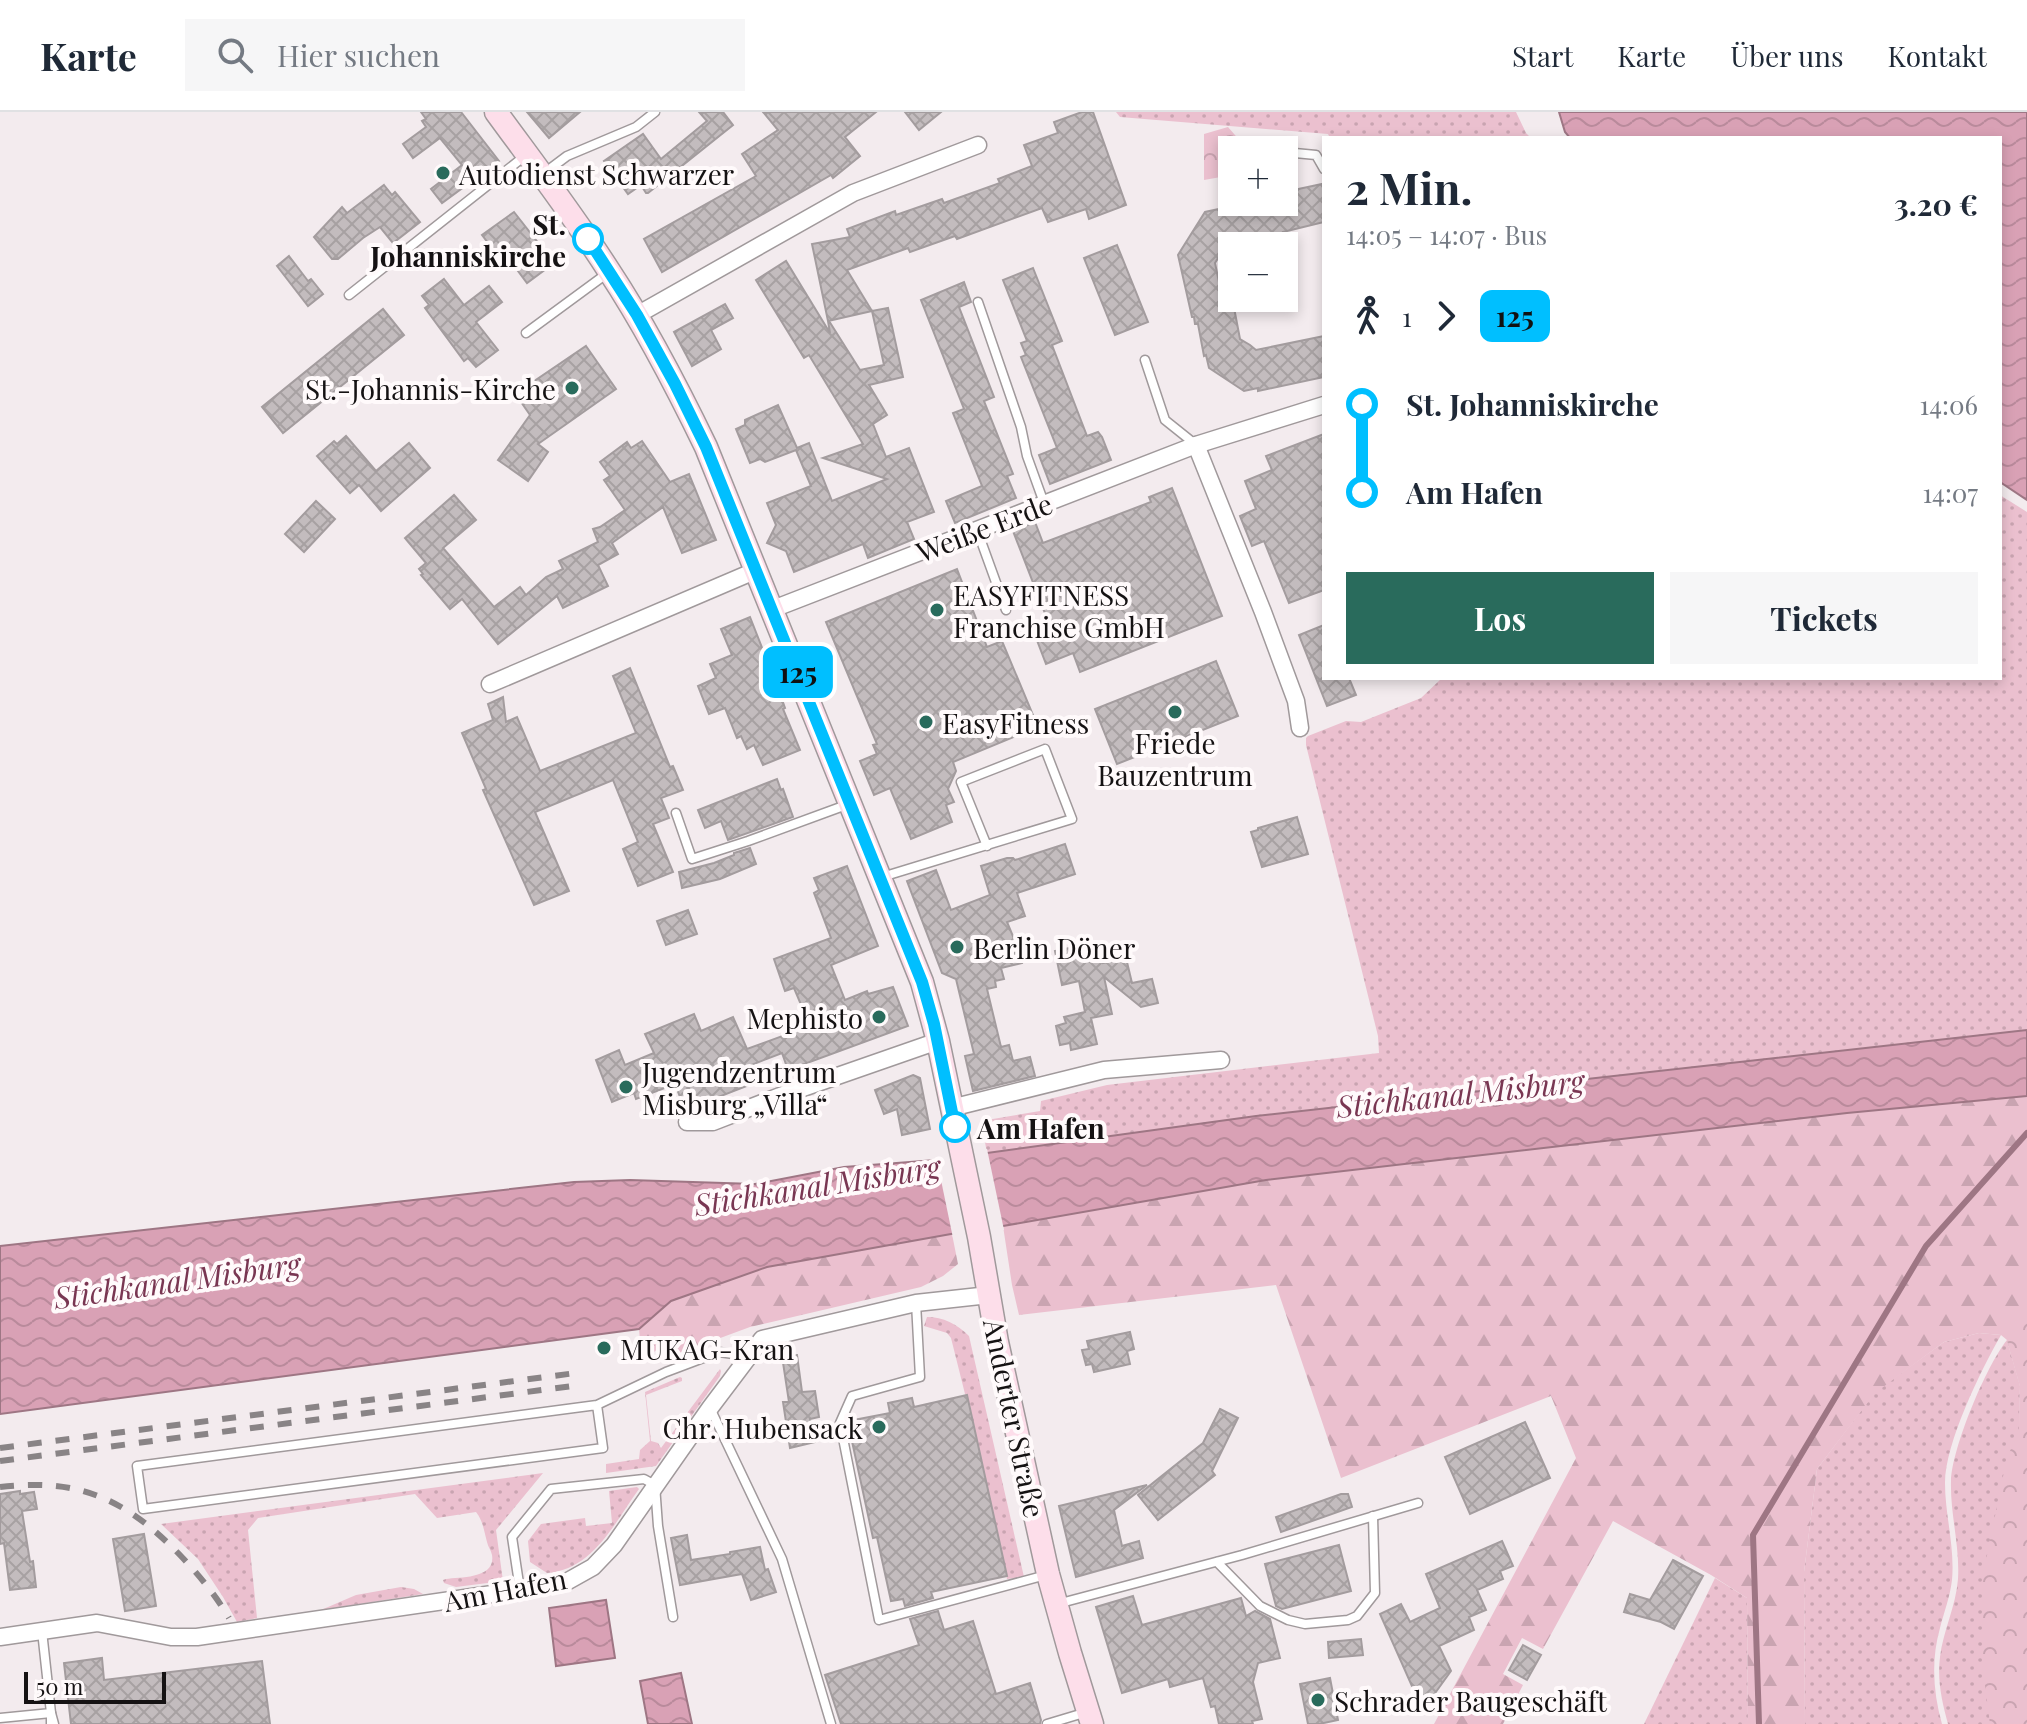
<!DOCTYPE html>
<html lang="de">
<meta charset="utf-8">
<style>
:root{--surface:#fff;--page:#f6f6f7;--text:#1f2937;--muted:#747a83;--line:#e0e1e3;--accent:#296b5c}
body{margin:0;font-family:"Playfair Display",serif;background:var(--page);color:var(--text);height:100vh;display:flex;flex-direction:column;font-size:30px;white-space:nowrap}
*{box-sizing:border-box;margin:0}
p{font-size:26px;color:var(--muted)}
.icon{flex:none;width:44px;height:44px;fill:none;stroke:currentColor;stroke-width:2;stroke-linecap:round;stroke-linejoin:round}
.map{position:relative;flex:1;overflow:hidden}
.side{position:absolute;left:1322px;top:24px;width:680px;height:544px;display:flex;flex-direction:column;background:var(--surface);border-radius:0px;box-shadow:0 4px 12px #0003}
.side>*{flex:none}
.badge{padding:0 16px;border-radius:12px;font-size:28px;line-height:52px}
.buttons{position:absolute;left:1218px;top:24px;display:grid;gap:16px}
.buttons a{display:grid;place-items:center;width:80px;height:80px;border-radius:0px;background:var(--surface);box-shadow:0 4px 12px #0003;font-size:40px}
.scale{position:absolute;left:24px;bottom:20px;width:142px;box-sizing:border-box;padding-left:8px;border:4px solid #151213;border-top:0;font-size:22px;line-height:28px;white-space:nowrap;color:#151213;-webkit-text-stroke:6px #fffafb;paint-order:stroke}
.map>.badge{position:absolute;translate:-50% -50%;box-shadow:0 0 0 4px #fff}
.legs{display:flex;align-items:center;gap:12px;height:88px;padding:0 24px;font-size:26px}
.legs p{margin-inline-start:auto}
.headline{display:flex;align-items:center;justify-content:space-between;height:136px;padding:0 24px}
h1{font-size:44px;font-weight:700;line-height:60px}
.action{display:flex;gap:16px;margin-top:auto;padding:16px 24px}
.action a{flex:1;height:92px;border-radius:0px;background:var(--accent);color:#fff;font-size:32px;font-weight:700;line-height:92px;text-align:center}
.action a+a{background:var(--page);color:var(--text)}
ul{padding:0 24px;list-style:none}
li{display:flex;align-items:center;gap:28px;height:88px;font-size:30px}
li i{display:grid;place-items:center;width:12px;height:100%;margin:0 10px;background:currentColor}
li i::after{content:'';width:20px;height:20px;margin:-10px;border:6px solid;border-radius:50%;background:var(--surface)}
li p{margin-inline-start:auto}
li:first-child i{background:linear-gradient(#0000 50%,currentColor 0)}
li:last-child i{background:linear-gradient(currentColor 50%,#0000 0)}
header{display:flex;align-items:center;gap:48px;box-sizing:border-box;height:112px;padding:0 40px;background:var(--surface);border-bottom:2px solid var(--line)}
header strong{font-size:38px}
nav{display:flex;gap:44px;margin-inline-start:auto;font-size:28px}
.search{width:560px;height:72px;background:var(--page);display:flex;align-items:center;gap:20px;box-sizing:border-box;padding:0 28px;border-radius:0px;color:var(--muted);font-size:30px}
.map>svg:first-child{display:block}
.grass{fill:url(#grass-dots)}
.forest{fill:url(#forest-firs)}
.park{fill:url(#park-crowns)}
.water{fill:url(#water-waves);stroke:#9e7684;stroke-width:2}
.pier{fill:#f3ebee}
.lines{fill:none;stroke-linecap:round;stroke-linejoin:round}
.stream{stroke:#9e7684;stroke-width:6}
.building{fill:url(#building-cross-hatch);stroke:#a39c9e;stroke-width:2}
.service-casing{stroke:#a0999b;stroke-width:11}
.minor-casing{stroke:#a0999b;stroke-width:19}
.secondary-casing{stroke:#a0999b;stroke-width:25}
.service{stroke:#fff;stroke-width:8}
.minor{stroke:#fff;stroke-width:16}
.secondary{stroke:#fddeea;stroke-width:22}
.rail{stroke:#898486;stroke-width:6;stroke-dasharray:14 14;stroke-linecap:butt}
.line-1-casing{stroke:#fff;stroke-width:18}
.line-1{stroke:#00bfff;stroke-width:12}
.poi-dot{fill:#296b5c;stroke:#fffafb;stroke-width:3}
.stop-1-dot{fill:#fff;stroke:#00bfff;stroke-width:4}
.labels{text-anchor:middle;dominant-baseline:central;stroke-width:8;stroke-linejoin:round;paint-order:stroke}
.poi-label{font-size:28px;fill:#151213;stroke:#fffafb;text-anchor:start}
.stop-label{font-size:28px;font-weight:bold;fill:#151213;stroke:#fffafb;text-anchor:end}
.street-label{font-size:28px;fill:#151213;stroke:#fffafb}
.water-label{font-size:30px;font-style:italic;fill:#793652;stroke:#fffafb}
</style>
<header>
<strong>Karte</strong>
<div class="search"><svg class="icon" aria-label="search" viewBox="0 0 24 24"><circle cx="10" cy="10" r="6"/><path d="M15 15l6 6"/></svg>Hier suchen</div>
<nav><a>Start</a><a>Karte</a><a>Über uns</a><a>Kontakt</a></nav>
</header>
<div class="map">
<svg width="2027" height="1612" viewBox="0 0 2027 1612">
<defs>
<pattern id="grass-dots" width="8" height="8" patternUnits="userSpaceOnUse" patternTransform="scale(2)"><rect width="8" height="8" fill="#ebc0cf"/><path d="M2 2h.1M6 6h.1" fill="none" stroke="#c9a4b1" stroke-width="1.8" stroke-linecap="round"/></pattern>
<pattern id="forest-firs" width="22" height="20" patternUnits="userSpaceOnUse" patternTransform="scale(2)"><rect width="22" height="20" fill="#ebc0cf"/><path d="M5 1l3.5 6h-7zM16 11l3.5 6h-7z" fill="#c9a4b1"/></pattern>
<pattern id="park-crowns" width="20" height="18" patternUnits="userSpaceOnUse" patternTransform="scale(2)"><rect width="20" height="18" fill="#ebc0cf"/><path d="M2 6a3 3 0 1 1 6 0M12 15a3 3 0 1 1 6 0" fill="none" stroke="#c9a4b1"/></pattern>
<pattern id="water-waves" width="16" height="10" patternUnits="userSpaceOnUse" patternTransform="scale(2)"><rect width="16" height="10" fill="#d9a1b5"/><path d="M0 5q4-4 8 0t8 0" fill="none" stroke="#b98a9b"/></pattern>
<pattern id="building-cross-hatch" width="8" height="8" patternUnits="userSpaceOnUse" patternTransform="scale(2)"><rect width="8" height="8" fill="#c3bcbe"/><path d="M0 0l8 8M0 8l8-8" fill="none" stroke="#a7a1a2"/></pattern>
</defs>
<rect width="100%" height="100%" fill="#f3ebee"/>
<g class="grass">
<path d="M1116,0H1516L1526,21L1531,26H1330L1328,22L1120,5Z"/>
<path d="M2000,383L2027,400V918L1256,1004L987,1041L981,1009L1040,999L1041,989L1107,973L1379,941L1378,924L1306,633V626L1308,624L1346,609L1361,610L1421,586L1442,566H2000Z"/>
<path d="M927,1205C943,1205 957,1212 969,1224L1024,1465L1007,1467L967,1284L965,1282L951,1226L947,1221L924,1214Z"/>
<path d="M1979,1221L2001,1223C1981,1258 1945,1331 1945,1371C1945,1403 1955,1435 1952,1468C1950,1485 1944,1500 1940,1516C1931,1548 1933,1580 1942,1612H1805L1804,1460L1817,1357L1875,1280L1944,1230Z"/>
<path d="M2007,1228L2020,1274L2019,1321L2027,1612H1948C1942,1590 1937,1568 1940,1545C1943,1519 1956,1494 1958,1467C1960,1434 1950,1402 1951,1369C1952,1336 1986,1254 2007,1228Z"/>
<path d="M720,1257L721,1259L720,1264L656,1354L606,1361V1352L639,1347L640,1338L650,1329L645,1280L680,1265L682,1266V1269L646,1283L651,1329L658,1331L661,1336Z"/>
<path d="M543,1361L496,1418L503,1469L456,1475L444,1471L443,1468L446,1467C460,1465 496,1467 492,1443C491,1438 488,1435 487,1430C484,1419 483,1409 476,1400L437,1406L415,1382L258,1406L248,1418L257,1506L237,1510L223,1485L198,1447L161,1412Z"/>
<path d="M637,1375L639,1377C615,1410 593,1458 547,1461L530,1450L528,1429L541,1412L585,1406L586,1414L612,1411L609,1379Z"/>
<path d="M1715,1466L1747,1486L1748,1612H1644Z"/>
<path d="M401,1475L414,1477L423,1482L321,1498L356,1483Z"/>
</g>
<g class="forest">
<path d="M2027,984V1342L2019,1321L2020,1274L2007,1228L2001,1223L1979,1221L1944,1230L1875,1281L1817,1357L1804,1460L1805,1612H1748L1747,1486L1711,1463L1613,1409L1543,1537L1522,1526L1503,1562L1523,1573L1503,1612H1434L1576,1346L1551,1284L1341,1366L1276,1173L1019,1203L1012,1173L1003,1114L1266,1068L1847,1001Z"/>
<path d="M952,1122L958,1152L943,1164L921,1175L750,1215L669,1245L663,1232C657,1238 653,1242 644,1243L641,1240L639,1217L671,1189L767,1155Z"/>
</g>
<g class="park">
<path d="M1228,15L1248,38H1232V63L1204,68V22Z"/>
<path d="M2027,1193V1612H1990L1982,1550V1468L2007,1345L2019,1321L2020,1274L2007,1228Z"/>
</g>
<g class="water">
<path d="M1559,0H2027V388L2000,370V26H1570L1565,20Z"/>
<path d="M2027,918V984L1847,1001L1266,1068L1003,1114L951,1122L767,1155L671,1189L639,1217L0,1302V1134L574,1070L630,1068L755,1072L844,1055L936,1048L1256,1004Z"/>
<path d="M606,1488L615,1546L556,1554L549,1496Z"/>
<path d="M681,1561L692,1612H648L640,1569Z"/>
</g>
<path class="pier" d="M987,1037L1004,1118L953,1126L936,1044Z"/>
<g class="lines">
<path class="stream" d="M1759,1612L1753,1423L1926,1134L2027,1021"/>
</g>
<g class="building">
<path d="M421,0H461L499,49L442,91L431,77L462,53L440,26L413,46L403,32L426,15L422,9L426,7Z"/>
<path d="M527,0H580L549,26Z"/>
<path d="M699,0H723L733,13L648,81H646L641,73L628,82L604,49L643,22L661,47L707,9Z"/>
<path d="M763,0H876L845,25L860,44L833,66L831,63L662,160L644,127L756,64L742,42L778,18Z"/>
<path d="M905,0H941L919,18Z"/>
<path d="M1082,0H1093L1126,93L1089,107L1086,97L1048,110L1042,96L957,127L955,124L910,140L908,136L847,158L872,199L888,196L903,265L869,273L887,303L873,312L886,345L909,336L934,400L907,410L914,427L868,446L863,432L794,460L786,439L767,431L776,413L767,391L811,374L796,338L765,350L760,347L750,351L736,317L745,313V308L778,293L797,336L809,331L832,389L887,367L823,346L863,332L809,243L804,246L756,168L786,149L830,221L828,209H829L860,258L884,253L872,199L828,209L812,132L850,125L847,117L895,99L896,103L942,87L944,91L1000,71L998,67L1032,54L1024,33L1058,21L1054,10Z"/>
<path d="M1322,72L1324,80V110L1283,120L1284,123L1253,130L1252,126L1227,132L1215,151L1220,175L1224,174L1226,181L1231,180L1240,227L1250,233L1256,238L1324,224V265L1258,279V276L1244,279L1209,256L1206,243L1204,244L1198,212H1195L1194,205H1192L1178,143L1205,100L1233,94L1232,90H1284V80Z"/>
<path d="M384,73L392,83L395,80L420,110L393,131L380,115L363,126L338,147H332L314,125L342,95L347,101Z"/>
<path d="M514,100L554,151L527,171L506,143L501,148L482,123Z"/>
<path d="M1117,133L1148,210L1115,223L1084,146Z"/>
<path d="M289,144L308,169L311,167L323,182L308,194L277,154Z"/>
<path d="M1033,156L1062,229L1052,233L1087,324L1098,320L1102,325L1111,348L1050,372L1039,343L1057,336L1021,245L1026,243L1021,231L1027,229L1003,168Z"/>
<path d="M444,167L464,193L489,174L502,190L476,210L498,238L476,255L468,246L464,249L425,196L429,193L422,184Z"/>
<path d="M964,170L971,190L959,195L994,285L984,289L1013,362L1007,364L1016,386L955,411L946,389L982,374L953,301L964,297L921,188Z"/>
<path d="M725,192L733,206L711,218L721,237L692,254L674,220Z"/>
<path d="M383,197L404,223L283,321L262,295Z"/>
<path d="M586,234L616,277L538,332L548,340L528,369L498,348L530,303L519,287L531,279L527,274Z"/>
<path d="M1324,322V478L1289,491L1264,429L1252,434L1240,404L1256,397L1245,369L1272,358L1266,344Z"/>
<path d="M346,324L376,359L409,331L430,356L381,399L359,373L350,381L317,344L334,329L337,332Z"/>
<path d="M642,329L670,370L689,362L716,428L682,441L663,395L612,431L618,442L598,453L608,474L563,496L557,484L498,532L462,487L450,497L421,463L423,462L419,457L426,451L405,426L454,383L476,408L443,436L494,495L520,475L526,483L546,465L563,457L559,449L598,430L593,417L600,415L625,398L604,368L610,364L600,350L627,330L631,336Z"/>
<path d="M1172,376L1222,504L1080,560L1073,541L1046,552L1035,523L1051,517L1013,419L1035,410L1043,431L1151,390L1149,385Z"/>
<path d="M316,389L335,407L304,440L285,422Z"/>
<path d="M957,457L987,535L1002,529L1038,615L953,650L956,659L948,677L954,690L946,693L952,710L911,727L890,676L874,683L860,649L877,642L873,633L877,632L826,510Z"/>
<path d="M750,505L779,579L785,596L783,597L800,638L763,653L754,633L747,637L741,624L737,626L725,596L709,602L698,574L716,566L710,552L732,543L721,517Z"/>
<path d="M1324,513V566H1349L1356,583L1327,594L1299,523Z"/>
<path d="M1216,549L1238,604L1117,652L1095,597Z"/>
<path d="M630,556L670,655L673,654L683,678L661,686L669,706L653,712L673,760L638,774L623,737L638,730L613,668L535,700L569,779L534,793L483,678L486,677L462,621L493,608L488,592L503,585L506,610L517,605L540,659L636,621L613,564Z"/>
<path d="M777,667L781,678L783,677L793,705L728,728L721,709L705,716L698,698Z"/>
<path d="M1297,705L1308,742L1262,755L1251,720L1258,718V716Z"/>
<path d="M1065,732L1075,762L1017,781L1025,804L1007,810L1020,841L1022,851L1001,856L1004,867L995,869L996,875L987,877L1001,935L1009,933L1013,949L1030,945L1035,964L973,979L965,944L974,942L956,867L942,861L907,769L936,758L951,798L990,783L981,754L1007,746H1013L1015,748Z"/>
<path d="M750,736L756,752L720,767L682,776L679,760L714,751L734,743V741Z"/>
<path d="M847,754L878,834L831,853L845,888L867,879L868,882L893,875L908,914L788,958L782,941L746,955L752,972L685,998L675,972L636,987L634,981L612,990L596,948L619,938L625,953L654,941L645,922L694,902L701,919L733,905L747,937L810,914L794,876L785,879L774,847L831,826L814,781L819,778L814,766Z"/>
<path d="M688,798L697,822L666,833L657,809Z"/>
<path d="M1098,830L1103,851L1126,846L1132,871L1152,867L1158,891L1141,895L1104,865L1112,902L1091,906L1097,932L1071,938L1070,931L1060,933L1056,914L1066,911L1064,905L1085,900L1079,869L1062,873L1055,839Z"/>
<path d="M913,963L920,966L930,1017L902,1023L897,997L884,1002L875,978Z"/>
<path d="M1130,1220L1134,1237L1127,1239L1130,1252L1094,1260L1092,1252L1086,1253L1082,1238L1089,1237L1087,1229Z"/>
<path d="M797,1243L802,1280L815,1279L819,1305L810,1307L815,1330L790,1336L783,1290H789L782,1244Z"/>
<path d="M967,1283L1007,1464L931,1480L933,1486L905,1494L903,1487L891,1489L877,1425L873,1426L848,1311V1309L890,1301L888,1291L912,1286L914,1295Z"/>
<path d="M1220,1297L1238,1306L1212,1359L1215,1363L1158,1408L1138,1383L1203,1331Z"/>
<path d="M1525,1310L1550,1366L1470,1402L1445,1345Z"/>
<path d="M1147,1373L1114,1398L1122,1434L1139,1429L1143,1446L1076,1465L1059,1394Z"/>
<path d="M20,1379V1382L34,1380L37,1397L22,1399L30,1450L33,1449L36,1475L10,1478L4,1431L0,1432V1382Z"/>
<path d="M1341,1382H1348L1352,1395L1281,1420L1276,1405Z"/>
<path d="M144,1422L156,1494L125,1499L113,1427Z"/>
<path d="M687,1423L691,1448L730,1442V1440L760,1435L765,1458L768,1457L776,1480L751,1488L742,1462L680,1473L671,1426Z"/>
<path d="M1502,1429L1513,1454L1500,1459L1503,1467L1477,1478L1486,1498L1469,1505L1474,1518L1439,1534L1451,1559L1433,1584L1419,1590L1380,1502L1401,1492L1410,1510L1440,1496L1426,1462Z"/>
<path d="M1339,1433L1351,1479L1282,1497L1276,1494L1265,1452Z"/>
<path d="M1673,1448L1703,1464L1674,1517L1661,1510L1624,1500L1630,1482L1650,1488Z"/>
<path d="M1133,1484L1142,1513L1241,1486L1246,1504L1255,1499L1270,1507L1280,1546L1258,1551L1253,1570L1262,1607L1252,1609L1253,1612H1219L1215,1594L1211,1595L1203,1566L1170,1575L1168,1567L1122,1581L1096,1495Z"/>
<path d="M938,1499L944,1518L973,1509L996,1582L1030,1571L1041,1608L1040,1612H841L825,1563L919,1533L910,1507Z"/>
<path d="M1361,1527L1363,1543L1329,1546L1328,1530Z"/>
<path d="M1523,1533L1541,1543L1527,1568L1509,1558Z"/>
<path d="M102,1546L104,1568L262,1549L270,1612H71L64,1551Z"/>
<path d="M1330,1566L1338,1608L1319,1612H1308L1300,1572Z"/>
</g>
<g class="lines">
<defs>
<g id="service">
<path d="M1284,40L1316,43L1324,57"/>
<path d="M543,62L567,44L636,15L655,0"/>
<path d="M349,183L526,43"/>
<path d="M978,190L1021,315L1027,344L1044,391"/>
<path d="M526,221L609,160"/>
<path d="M1145,248L1165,308L1195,332"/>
<path d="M977,418L1006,498"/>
<path d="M676,701L692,747L748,729L849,692"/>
<path d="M882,765L1072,707L1045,637L961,670L987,734"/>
<path d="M916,1191L920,1265L852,1284L840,1311L879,1508L1046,1463"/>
<path d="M597,1293L603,1336L143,1397L137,1354L597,1293L666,1260L719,1240L748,1244"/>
<path d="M710,1296L782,1447L831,1612"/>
<path d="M1217,1450L1260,1494L1288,1508L1305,1512L1348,1508L1357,1504L1375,1481L1373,1404"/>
<path d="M520,1478L512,1425L551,1377L644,1367L655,1373L658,1414L673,1505"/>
<path d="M1057,1492L1242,1443L1418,1391"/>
<path d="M0,1606L51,1601L42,1519"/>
<path d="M51,1612V1601L54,1612"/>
<path d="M1047,1612L1087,1600"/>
</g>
<g id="minor">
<path d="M637,203L853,81L978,33"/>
<path d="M1196,333L1263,500L1296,589L1300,616"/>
<path d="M773,497L1196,333L1324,293"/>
<path d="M490,572L757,458"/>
<path d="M951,996L1104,958L1221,948"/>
<path d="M687,1010H713L780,984L938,929"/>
<path d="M0,1525L97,1511L171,1525H197L520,1478L568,1469L593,1455L614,1433L710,1296L762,1227L916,1191L989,1183"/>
</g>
<path id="secondary" d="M496,0C534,52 574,104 609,159C646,215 677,275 706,335L922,870L938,929L979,1125L997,1230L1048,1462L1070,1541L1092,1612"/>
</defs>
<use href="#service" class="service-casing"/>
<use href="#minor" class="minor-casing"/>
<use href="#secondary" class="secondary-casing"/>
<use href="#service" class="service"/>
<use href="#minor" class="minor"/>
<use href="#secondary" class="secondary"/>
<g class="rail">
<path d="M0,1336L576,1261"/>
<path d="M0,1349L580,1273"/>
<path d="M0,1375C79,1366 124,1386 179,1442C198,1462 215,1482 229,1506"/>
</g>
</g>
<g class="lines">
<defs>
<path id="line-1" d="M588,127L637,203L675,272L706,335L922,870L934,912L955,1015"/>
</defs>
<use href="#line-1" class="line-1-casing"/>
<use href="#line-1" class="line-1"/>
</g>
<g class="poi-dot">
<circle cx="443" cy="61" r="8"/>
<circle cx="572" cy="276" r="8"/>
<circle cx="937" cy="498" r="8"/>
<circle cx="1175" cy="600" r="8"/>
<circle cx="926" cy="610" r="8"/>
<circle cx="957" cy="835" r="8"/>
<circle cx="879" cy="905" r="8"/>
<circle cx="626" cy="975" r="8"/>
<circle cx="604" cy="1236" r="8"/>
<circle cx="879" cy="1315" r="8"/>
<circle cx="1318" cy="1588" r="8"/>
</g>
<g class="stop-1-dot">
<circle cx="588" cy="127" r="14"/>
<circle cx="955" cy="1015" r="14"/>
</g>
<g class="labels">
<g class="poi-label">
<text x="459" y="61">Autodienst Schwarzer</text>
<text x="556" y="276" text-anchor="end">St.-Johannis-Kirche</text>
<text x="953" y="482">EASYFITNESS<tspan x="953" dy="32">Franchise GmbH</tspan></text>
<text x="942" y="610">EasyFitness</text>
<text x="1175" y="630" text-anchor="middle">Friede<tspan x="1175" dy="32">Bauzentrum</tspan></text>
<text x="973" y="835">Berlin Döner</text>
<text x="863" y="905" text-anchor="end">Mephisto</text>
<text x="642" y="959">Jugendzentrum<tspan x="642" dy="32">Misburg „Villa“</tspan></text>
<text x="620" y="1236">MUKAG-Kran</text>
<text x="863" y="1315" text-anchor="end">Chr. Hubensack</text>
<text x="1334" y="1588">Schrader Baugeschäft</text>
</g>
<g class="stop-label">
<text x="566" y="111">St.<tspan x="566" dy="32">Johanniskirche</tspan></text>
<text x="977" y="1015" text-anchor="start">Am Hafen</text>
</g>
<g class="street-label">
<text transform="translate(984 415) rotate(-21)">Weiße Erde</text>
<text transform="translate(1015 1306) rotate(78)">Anderter Straße</text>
<text transform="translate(505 1477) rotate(-11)">Am Hafen</text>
</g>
<g class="water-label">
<text transform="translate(1460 981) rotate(-6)">Stichkanal Misburg</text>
<text transform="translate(817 1073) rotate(-9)">Stichkanal Misburg</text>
<text transform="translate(177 1168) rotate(-8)">Stichkanal Misburg</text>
</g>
</g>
</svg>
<div class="buttons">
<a>+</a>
<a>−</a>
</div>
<div class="scale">50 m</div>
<b class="badge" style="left:798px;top:560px;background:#00bfff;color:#111">125</b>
<section class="side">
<div class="headline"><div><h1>2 Min.</h1><p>14:05 – 14:07 · Bus</p></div><b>3.20 €</b></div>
<div class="legs"><svg class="icon" aria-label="walk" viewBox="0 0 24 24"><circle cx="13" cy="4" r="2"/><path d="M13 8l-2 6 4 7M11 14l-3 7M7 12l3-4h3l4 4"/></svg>1<svg class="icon" aria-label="forward" viewBox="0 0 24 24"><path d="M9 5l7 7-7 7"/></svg><b class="badge" style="background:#00bfff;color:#111">125</b></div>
<ul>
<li><i style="color:#00bfff"></i><b>St. Johanniskirche</b><p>14:06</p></li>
<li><i style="color:#00bfff"></i><b>Am Hafen</b><p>14:07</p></li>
</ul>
<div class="action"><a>Los</a><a>Tickets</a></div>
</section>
</div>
